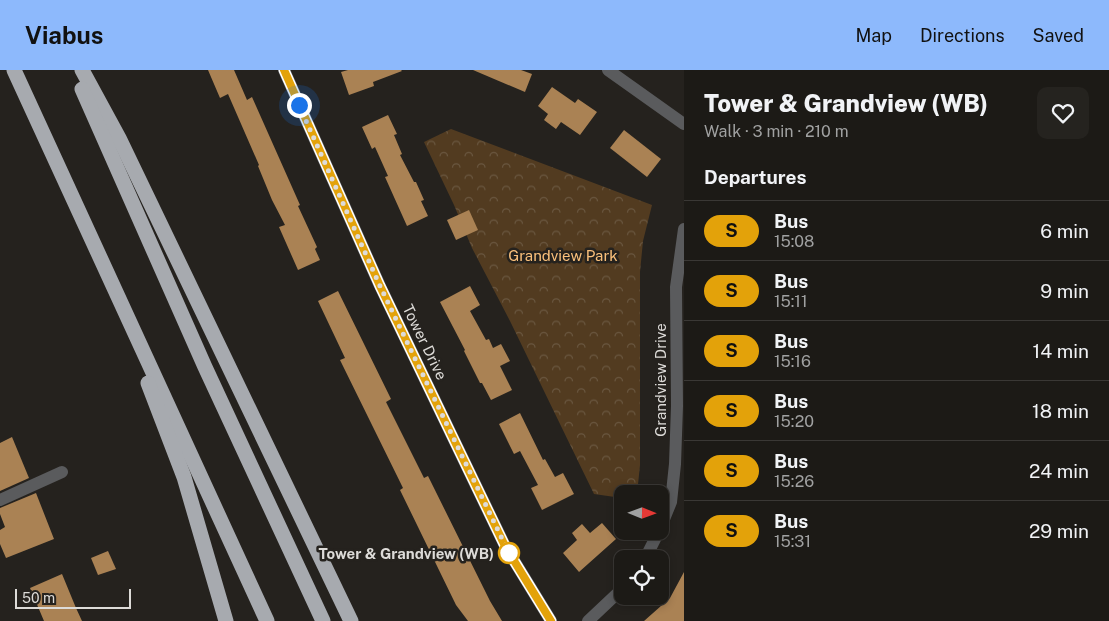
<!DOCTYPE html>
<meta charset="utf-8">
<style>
:root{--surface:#1c1a16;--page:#25231f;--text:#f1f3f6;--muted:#a0a1a1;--line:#3a3835;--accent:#8db9fc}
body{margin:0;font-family:"Public Sans",sans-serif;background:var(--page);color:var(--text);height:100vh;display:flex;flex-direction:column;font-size:19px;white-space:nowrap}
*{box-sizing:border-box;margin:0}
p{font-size:16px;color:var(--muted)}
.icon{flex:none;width:28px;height:28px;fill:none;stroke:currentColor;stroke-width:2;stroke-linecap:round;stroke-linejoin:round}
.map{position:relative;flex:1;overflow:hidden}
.drawer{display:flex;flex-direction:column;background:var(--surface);width:425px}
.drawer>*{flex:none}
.badge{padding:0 10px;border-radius:16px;font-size:18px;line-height:32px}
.needle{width:32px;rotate:91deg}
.fabs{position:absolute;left:614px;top:415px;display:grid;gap:10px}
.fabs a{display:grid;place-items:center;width:55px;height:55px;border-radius:10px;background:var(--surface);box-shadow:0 2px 8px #0003,0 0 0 1px var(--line);font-size:25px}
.scale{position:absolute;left:15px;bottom:12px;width:116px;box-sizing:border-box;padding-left:5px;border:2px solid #dddbd8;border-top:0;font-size:14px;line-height:18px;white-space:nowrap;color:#dddbd8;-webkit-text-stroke:4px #25221e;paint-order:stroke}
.you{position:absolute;width:25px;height:25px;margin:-12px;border:4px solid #fff;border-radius:50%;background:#1a73e8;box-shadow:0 0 0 8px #1a73e833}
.map>.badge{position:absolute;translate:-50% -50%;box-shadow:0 0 0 2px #fff}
h2{padding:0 20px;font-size:19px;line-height:45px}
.round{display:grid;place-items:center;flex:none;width:52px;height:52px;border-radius:10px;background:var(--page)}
.overview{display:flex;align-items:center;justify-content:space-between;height:85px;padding:0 20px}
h1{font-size:24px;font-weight:800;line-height:38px}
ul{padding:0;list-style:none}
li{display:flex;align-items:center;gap:15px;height:60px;padding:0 20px;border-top:1px solid var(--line)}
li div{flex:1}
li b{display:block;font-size:19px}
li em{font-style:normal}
li .badge{min-width:55px;font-weight:700;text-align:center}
header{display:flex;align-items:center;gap:30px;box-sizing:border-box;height:70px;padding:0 25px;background:var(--accent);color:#111}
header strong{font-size:24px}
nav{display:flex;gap:28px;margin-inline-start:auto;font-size:18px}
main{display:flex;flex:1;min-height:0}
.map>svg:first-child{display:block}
.park{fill:url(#park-crowns)}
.building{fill:#aa8254}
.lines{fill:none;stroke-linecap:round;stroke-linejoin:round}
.minor{stroke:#5a5b5d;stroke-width:12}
.highway{stroke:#a7aaaf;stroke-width:15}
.line-casing{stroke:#fff;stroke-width:11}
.line{stroke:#e3a20a;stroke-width:8}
.walk{stroke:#dddbd8;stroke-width:5;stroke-dasharray:0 9}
.stop-dot{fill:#fff;stroke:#e3a20a;stroke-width:2.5}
.labels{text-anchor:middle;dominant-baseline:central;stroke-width:5;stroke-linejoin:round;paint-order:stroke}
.park-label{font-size:15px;fill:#fac07b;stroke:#25221e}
.street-label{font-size:15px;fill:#dddbd8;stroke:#25221e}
.stop-label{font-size:15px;font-weight:bold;fill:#dddbd8;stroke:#25221e;text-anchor:end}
</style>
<header>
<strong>Viabus</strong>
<nav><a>Map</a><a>Directions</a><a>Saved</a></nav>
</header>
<main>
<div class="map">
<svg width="684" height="551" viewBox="0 0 684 551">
<defs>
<pattern id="park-crowns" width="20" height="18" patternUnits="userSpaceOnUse" patternTransform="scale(1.25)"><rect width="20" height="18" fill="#523b20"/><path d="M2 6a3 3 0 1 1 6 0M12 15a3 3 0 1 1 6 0" fill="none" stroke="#6a5740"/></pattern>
</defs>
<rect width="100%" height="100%" fill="#25221e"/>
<path class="park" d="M451,59L652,135L643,171L640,202V395L637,424H622V428L594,424L510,251L472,178L454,135L424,72Z"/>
<g class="building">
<path d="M208,0H234L247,30L252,27L300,135L298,136L317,177L315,179L320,190L298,200L279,157L285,155L272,130L258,96L259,95L228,24L220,28Z"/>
<path d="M348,0H401L402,1L373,12L374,16L349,25L341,2Z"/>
<path d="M473,0H521L532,4L525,22Z"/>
<path d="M552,17L575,33L578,29L597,42L580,65L561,52L556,59L544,50L548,44L538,36Z"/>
<path d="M388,45L397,64L394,65L402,84L400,85L414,112H416L424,130L421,131L428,146L407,156L385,107L388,106L375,77L372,79L362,57Z"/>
<path d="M624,60L661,89L647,107L610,78Z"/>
<path d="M469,140L478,160L456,170L447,150Z"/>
<path d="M470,216L480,235L470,241L486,270L489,269L493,278L501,274L510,291L500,296L512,320L491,330L482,313H480L464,281L465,280L440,232Z"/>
<path d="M338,221L391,329L386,332L424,408L428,406L490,531L502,551H468L456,535L400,420L403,418L340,290L345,288L318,231Z"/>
<path d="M520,343L543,390L545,389L555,407L563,403L574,424L542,440L531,418L538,415L520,381L514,384L499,354Z"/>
<path d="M12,367L29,408L0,421V373Z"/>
<path d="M36,423L54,469L6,488L0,474V460L5,457L0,444V438Z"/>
<path d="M602,453L616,469L579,502L563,483L577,470L572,463L582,454L590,463Z"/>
<path d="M108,481L116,499L98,505L91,488Z"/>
<path d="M684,502V551H644L670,528Z"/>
<path d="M62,504L76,538L82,551H44L30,518Z"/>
</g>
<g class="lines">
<g class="minor">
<path d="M284,0L380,216L505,476L551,551"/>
<path d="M608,0L684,54"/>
<path d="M0,430L62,402"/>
<path d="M660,459L671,432L675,394L677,336L676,217L684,159"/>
<path d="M645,489L659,461"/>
<path d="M588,551L622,519"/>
</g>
<g class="highway">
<path d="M14,0L267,551"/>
<path d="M82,0L119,68L351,551"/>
<path d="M82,19L205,297L323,551"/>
<path d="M148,313L184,407L226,551"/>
</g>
</g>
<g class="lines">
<defs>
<path id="line" d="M284,0L380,216L505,476L551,551"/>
</defs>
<use href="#line" class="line-casing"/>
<use href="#line" class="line"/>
<path class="walk" d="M299,35L380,216L509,483"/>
</g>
<circle class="stop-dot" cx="509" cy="483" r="10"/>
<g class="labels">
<g class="park-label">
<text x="563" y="185">Grandview Park</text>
</g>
<g class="street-label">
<text transform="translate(425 272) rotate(64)">Tower Drive</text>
<text transform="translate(660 310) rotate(-90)">Grandview Drive</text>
</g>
<g class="stop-label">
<text x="494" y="483">Tower &amp; Grandview (WB)</text>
</g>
</g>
</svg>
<div class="fabs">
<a><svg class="needle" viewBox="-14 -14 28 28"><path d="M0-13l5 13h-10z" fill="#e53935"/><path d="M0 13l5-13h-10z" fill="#a0a1a1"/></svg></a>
<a><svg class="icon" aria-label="locate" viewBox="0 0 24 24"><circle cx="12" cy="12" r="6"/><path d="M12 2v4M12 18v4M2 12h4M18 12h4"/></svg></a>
</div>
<div class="scale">50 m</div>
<div class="you" style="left:299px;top:35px"></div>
</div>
<section class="drawer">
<div class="overview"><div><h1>Tower &amp; Grandview (WB)</h1><p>Walk · 3 min · 210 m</p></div><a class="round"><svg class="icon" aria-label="heart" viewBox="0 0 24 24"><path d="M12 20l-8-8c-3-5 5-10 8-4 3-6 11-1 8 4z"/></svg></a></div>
<h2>Departures</h2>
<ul>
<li><span class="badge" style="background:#e3a20a;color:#111">S</span><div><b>Bus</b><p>15:08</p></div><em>6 min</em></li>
<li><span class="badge" style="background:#e3a20a;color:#111">S</span><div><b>Bus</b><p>15:11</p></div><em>9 min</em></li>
<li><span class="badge" style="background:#e3a20a;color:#111">S</span><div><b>Bus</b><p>15:16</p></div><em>14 min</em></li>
<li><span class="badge" style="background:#e3a20a;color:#111">S</span><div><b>Bus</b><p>15:20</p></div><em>18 min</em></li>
<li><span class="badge" style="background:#e3a20a;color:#111">S</span><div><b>Bus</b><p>15:26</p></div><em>24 min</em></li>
<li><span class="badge" style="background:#e3a20a;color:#111">S</span><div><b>Bus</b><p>15:31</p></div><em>29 min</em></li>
</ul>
</section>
</main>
